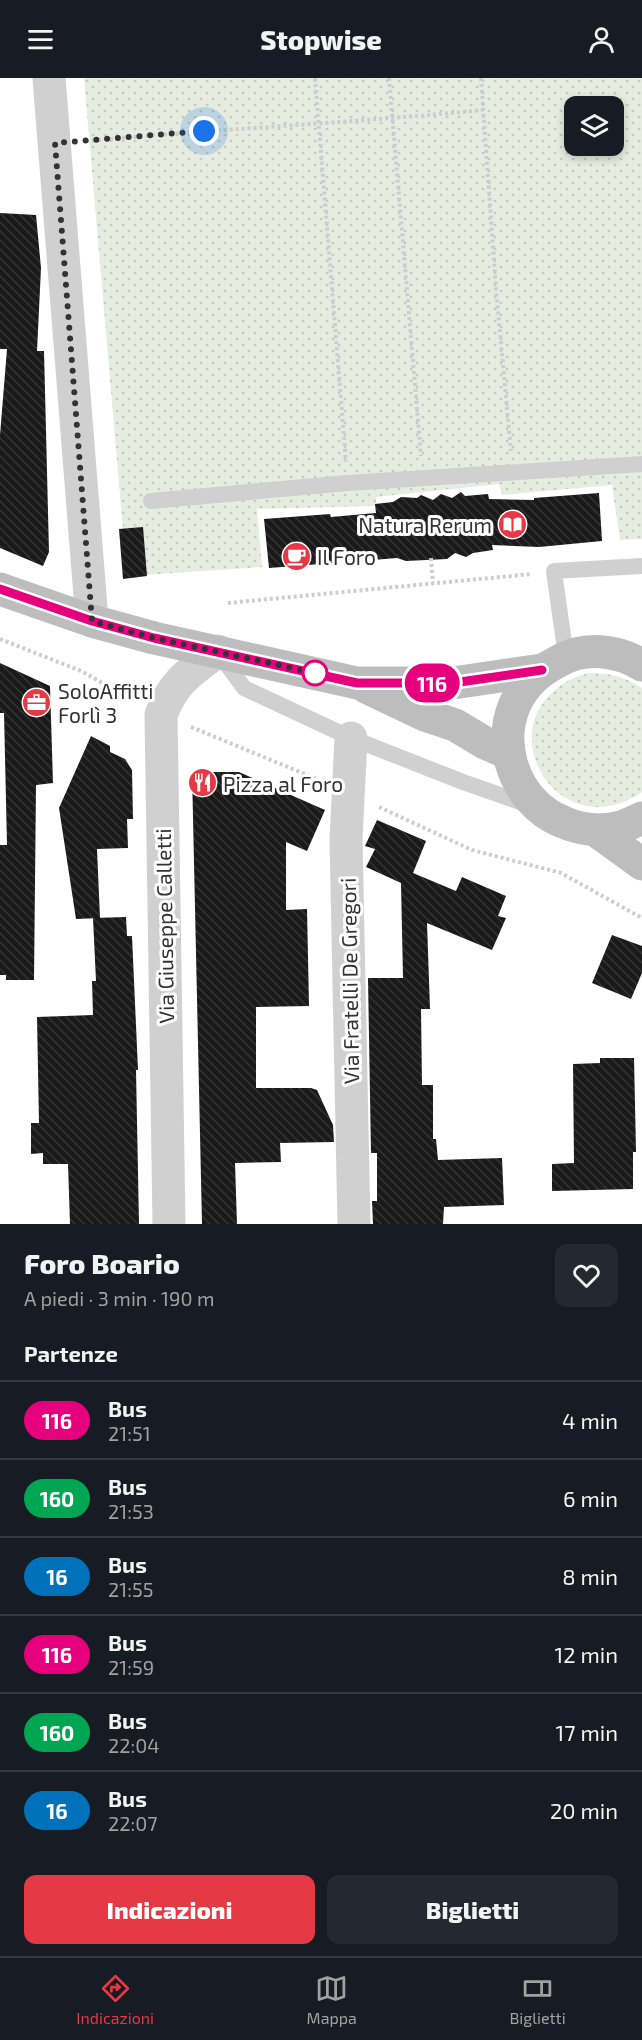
<!DOCTYPE html>
<html lang="it">
<meta charset="utf-8">
<style>
:root{--surface:#171b24;--page:#242831;--text:#f1f3f6;--muted:#9ea1a6;--line:#363941;--accent:#e63946}
body{margin:0;font-family:"Exo 2",sans-serif;background:var(--page);color:var(--text);height:100vh;display:flex;flex-direction:column;font-size:22px;white-space:nowrap}
*{box-sizing:border-box;margin:0}
p{font-size:20px;color:var(--muted)}
.icon{flex:none;width:33px;height:33px;fill:none;stroke:currentColor;stroke-width:2;stroke-linecap:round;stroke-linejoin:round}
.map{position:relative;height:1146px;overflow:hidden}
.drawer{display:flex;flex-direction:column;background:var(--surface);flex:1}
.drawer>*{flex:none}
.badge{padding:0 12px;border-radius:20px;font-size:21px;line-height:39px}
.fabs{position:absolute;left:564px;top:18px;display:grid;gap:12px}
.fabs a{display:grid;place-items:center;width:60px;height:60px;border-radius:12px;background:var(--surface);box-shadow:0 3px 9px #0003;font-size:30px}
.you{position:absolute;width:30px;height:30px;margin:-15px;border:4px solid #fff;border-radius:50%;background:#1a73e8;box-shadow:0 0 0 9px #1a73e833}
.map>.badge{position:absolute;translate:-50% -50%;box-shadow:0 0 0 3px #fff}
h2{padding:0 24px;font-size:22px;line-height:54px}
.round{display:grid;place-items:center;flex:none;width:63px;height:63px;border-radius:12px;background:var(--page)}
.head{display:flex;align-items:center;justify-content:space-between;height:102px;padding:0 24px}
h1{font-size:28px;font-weight:800;line-height:45px}
.primary-button{display:flex;gap:12px;margin-top:auto;padding:12px 24px}
.primary-button a{flex:1;height:69px;border-radius:12px;background:var(--accent);color:#fff;font-size:24px;font-weight:800;line-height:69px;text-align:center}
.primary-button a+a{background:var(--page);color:var(--text)}
ul{padding:0;list-style:none}
li{display:flex;align-items:center;gap:18px;height:78px;padding:0 24px;border-top:2px solid var(--line)}
li div{flex:1}
li b{display:block;font-size:22px}
li em{font-style:normal}
li .badge{min-width:66px;font-weight:700;text-align:center}
header{display:flex;justify-content:space-between;align-items:center;height:78px;padding:0 24px;background:var(--surface);font-size:27px;font-weight:800}
.tab-bar{display:flex;justify-content:space-around;align-items:center;height:84px;border-top:2px solid var(--line);background:var(--surface);font-size:16px;color:var(--muted)}
.tab-bar a{display:grid;justify-items:center;gap:3px}
.tab-bar .active{color:var(--accent)}
.map>svg:first-child{display:block}
.grass{fill:url(#grass-dots);fill-rule:evenodd}
.building{fill:url(#building-back-hatch)}
.lines{fill:none;stroke-linecap:round;stroke-linejoin:round}
.path{stroke:#cdcdcd;stroke-width:4;stroke-dasharray:3 3;stroke-linecap:butt}
.lane{stroke:#d0d0d0;stroke-width:16}
.street{stroke:#d0d0d0;stroke-width:33}
.secondary{stroke:#bdbdbd;stroke-width:33}
.line-casing{stroke:#fff;stroke-width:14}
.line{stroke:#e6007e;stroke-width:9}
.walk{stroke:#333;stroke-width:6;stroke-dasharray:0 10.8}
.stop-dot{fill:#fff;stroke:#e6007e;stroke-width:3}
.labels{text-anchor:middle;dominant-baseline:central;stroke-width:6;stroke-linejoin:round;paint-order:stroke}
.poi-label{font-size:21px;fill:#333;stroke:#fff;text-anchor:start}
.street-label{font-size:21px;fill:#333;stroke:#fff}
</style>
<header><svg class="icon" aria-label="menu" viewBox="0 0 24 24"><path d="M4 6h16M4 12h16M4 18h16"/></svg>Stopwise<svg class="icon" aria-label="person" viewBox="0 0 24 24"><circle cx="12" cy="8" r="4"/><path d="M4 21q1-7 8-7t8 7"/></svg></header>
<div class="map">
<svg width="642" height="1146" viewBox="0 0 642 1146">
<defs>
<pattern id="grass-dots" width="8" height="8" patternUnits="userSpaceOnUse" patternTransform="scale(1.5)"><rect width="8" height="8" fill="#e6ecdf"/><path d="M2 2h.1M6 6h.1" fill="none" stroke="#c6cbc0" stroke-width="1.8" stroke-linecap="round"/></pattern>
<pattern id="building-back-hatch" width="6" height="6" patternUnits="userSpaceOnUse" patternTransform="scale(1.5)"><rect width="6" height="6" fill="#1a1a1a"/><path d="M-1 5l2 2M0 0l6 6M5-1l2 2" fill="none" stroke="#333"/></pattern>
</defs>
<rect width="100%" height="100%" fill="#fff"/>
<g class="grass">
<path d="M84,0H642V461L620,462L612,407L502,417L499,406L376,419V428L257,431L262,489L127,498ZM574,28H614V68H574Z"/>
<path d="M588,595C609,595 624,598 642,610V714C563,768 494,662 555,612C564,603 576,599 588,595Z"/>
</g>
<g class="building">
<path d="M0,135L36,137L41,190L37,273H44L49,474L43,488L0,470V357L7,271H0Z"/>
<path d="M461,414L465,418L488,416L489,421L534,422V420L599,415L602,463L539,469L492,467L493,472L473,475L466,479L455,475L447,481L406,483L397,480L361,483L333,482V485L269,490L264,441L330,436L331,439L376,435L375,426L393,424L401,419L417,420L421,417L433,422L441,416L452,420Z"/>
<path d="M143,449L147,498L123,501L119,451Z"/>
<path d="M0,585L50,608L53,705L36,707L34,902H6V897H0V767H7L4,635H0Z"/>
<path d="M91,658L110,668V674L125,681L132,692L133,741H127L128,770L97,771L100,840L76,841L59,730Z"/>
<path d="M192,694H239L325,732L307,773L286,764V832L307,831L309,928L256,929V1010H311L317,1012L333,1047L334,1064L280,1065L281,1084L235,1085L237,1146H202Z"/>
<path d="M377,742L426,763L413,795L456,813L462,799L506,818L498,838L506,840L492,872L427,845L430,931H421L422,1007H433V1061H436L438,1082L502,1080L504,1127L444,1129L443,1146H373L372,1123H377V1075H371L368,900H403L401,805L366,789L375,771L365,768Z"/>
<path d="M126,839L127,858H132L138,992H136L139,1146H70L68,1086H43V1075L31,1076V1045H39L37,939L93,937L92,903H96L93,840Z"/>
<path d="M612,857L642,868V895L631,921L592,905Z"/>
<path d="M600,980H634L636,1074H633V1111L552,1113V1086L574,1085L573,986L600,985Z"/>
</g>
<g class="lines">
<g class="path">
<path d="M315,0L346,384"/>
<path d="M389,0L421,378"/>
<path d="M481,0L496,211L511,373"/>
<path d="M86,63C218,51 351,45 483,32"/>
<path d="M431,480L433,505"/>
<path d="M228,525L532,496"/>
<path d="M0,561L81,593L133,622"/>
<path d="M191,649L317,701"/>
<path d="M379,729L472,772L561,795L642,840"/>
</g>
<g class="lane">
<path d="M151,423L348,405L642,386"/>
<path d="M220,577L244,610L351,660L463,704L531,728"/>
<path d="M566,579L554,493L642,488"/>
</g>
<g class="street">
<path d="M49,0L92,543"/>
<path d="M351,660L346,761L354,1146"/>
<path d="M169,1146L161,637C174,603 189,595 218,573"/>
</g>
<g class="secondary">
<path d="M0,511L92,543L154,560L357,605H453L542,592"/>
<path d="M642,587C617,572 585,568 559,583C547,589 536,596 527,607C489,652 511,724 563,744C581,752 602,754 621,749C628,747 635,743 642,740"/>
<path d="M366,609L425,637L455,647L485,665L508,675"/>
<path d="M595,752L642,786"/>
</g>
</g>
<g class="lines">
<defs>
<path id="line" d="M0,511L92,543L154,560L357,605H453L542,592"/>
</defs>
<use href="#line" class="line-casing"/>
<use href="#line" class="line"/>
<path class="walk" d="M204,53L55,65L92,543L154,560L315,595"/>
</g>
<defs>
<symbol id="library-disc" viewBox="-11 -11 22 22"><circle r="9.5" fill="#e63946" stroke="#fff"/><path d="M-6-4Q-3-5.5-.7-3.5V5Q-3 3-6 4ZM6-4Q3-5.5 .7-3.5V5Q3 3 6 4Z" fill="#fff"/></symbol>
<symbol id="cafe-disc" viewBox="-11 -11 22 22"><circle r="9.5" fill="#e63946" stroke="#fff"/><path d="M-5.5-4.5H6V0H3Q3 3.5 0 3.5H-2.5Q-5.5 3.5-5.5 0ZM3-3.2v2h1.7v-2ZM-6 4.5H4V6H-6Z" fill="#fff"/></symbol>
<symbol id="office-disc" viewBox="-11 -11 22 22"><circle r="9.5" fill="#e63946" stroke="#fff"/><path d="M-6-3h4V-5.5h4V-3h4V5H-6ZM-1-4.5V-3h2v-1.5ZM-6 0V1H6V0Z" fill="#fff"/></symbol>
<symbol id="restaurant-disc" viewBox="-11 -11 22 22"><circle r="9.5" fill="#e63946" stroke="#fff"/><path d="M-5-6h1v4h1v-4h1v4h1v-4h1v5L-1.5 .5V6h-2V.5L-5-1ZM5-6V6H3V1.5H1.5Q1.5-4 5-6Z" fill="#fff"/></symbol>
</defs>
<g fill-rule="evenodd">
<use href="#library-disc" x="496" y="430" width="33" height="33"/>
<use href="#cafe-disc" x="280" y="462" width="33" height="33"/>
<use href="#office-disc" x="20" y="608" width="33" height="33"/>
<use href="#restaurant-disc" x="186" y="688" width="33" height="33"/>
</g>
<circle class="stop-dot" cx="315" cy="595" r="12"/>
<g class="labels">
<g class="poi-label">
<text x="492" y="446" text-anchor="end">Natura Rerum</text>
<text x="317" y="478">Il Foro</text>
<text x="58" y="612">SoloAffitti<tspan x="58" dy="24">Forlì 3</tspan></text>
<text x="223" y="705">Pizza al Foro</text>
</g>
<g class="street-label">
<text transform="translate(164 848) rotate(-91)">Via Giuseppe Calletti</text>
<text transform="translate(349 903) rotate(-91)">Via Fratelli De Gregori</text>
</g>
</g>
</svg>
<div class="fabs">
<a><svg class="icon" aria-label="layers" viewBox="0 0 24 24"><path d="M12 4l9 5-9 5-9-5zM3 14l9 5 9-5"/></svg></a>
</div>
<div class="you" style="left:204px;top:53px"></div>
<b class="badge" style="left:432px;top:605px;background:#e6007e;color:#fff">116</b>
</div>
<section class="drawer">
<div class="head"><div><h1>Foro Boario</h1><p>A piedi · 3 min · 190 m</p></div><a class="round"><svg class="icon" aria-label="heart" viewBox="0 0 24 24"><path d="M12 20l-8-8c-3-5 5-10 8-4 3-6 11-1 8 4z"/></svg></a></div>
<h2>Partenze</h2>
<ul>
<li><span class="badge" style="background:#e6007e;color:#fff">116</span><div><b>Bus</b><p>21:51</p></div><em>4 min</em></li>
<li><span class="badge" style="background:#00a651;color:#fff">160</span><div><b>Bus</b><p>21:53</p></div><em>6 min</em></li>
<li><span class="badge" style="background:#0072bc;color:#fff">16</span><div><b>Bus</b><p>21:55</p></div><em>8 min</em></li>
<li><span class="badge" style="background:#e6007e;color:#fff">116</span><div><b>Bus</b><p>21:59</p></div><em>12 min</em></li>
<li><span class="badge" style="background:#00a651;color:#fff">160</span><div><b>Bus</b><p>22:04</p></div><em>17 min</em></li>
<li><span class="badge" style="background:#0072bc;color:#fff">16</span><div><b>Bus</b><p>22:07</p></div><em>20 min</em></li>
</ul>
<div class="primary-button"><a>Indicazioni</a><a>Biglietti</a></div>
</section>
<nav class="tab-bar">
<a class="active"><svg class="icon" aria-label="directions" viewBox="0 0 24 24"><path d="M12 3l9 9-9 9-9-9zM9 14v-3h6M13 9l2 2-2 2"/></svg>Indicazioni</a>
<a><svg class="icon" aria-label="map" viewBox="0 0 24 24"><path d="M3 6l6-2 6 2 6-2v14l-6 2-6-2-6 2zM9 4v14M15 6v14"/></svg>Mappa</a>
<a><svg class="icon" aria-label="tickets" viewBox="0 0 24 24"><path d="M3 7h18v10H3zM15 7v10"/></svg>Biglietti</a>
</nav>
